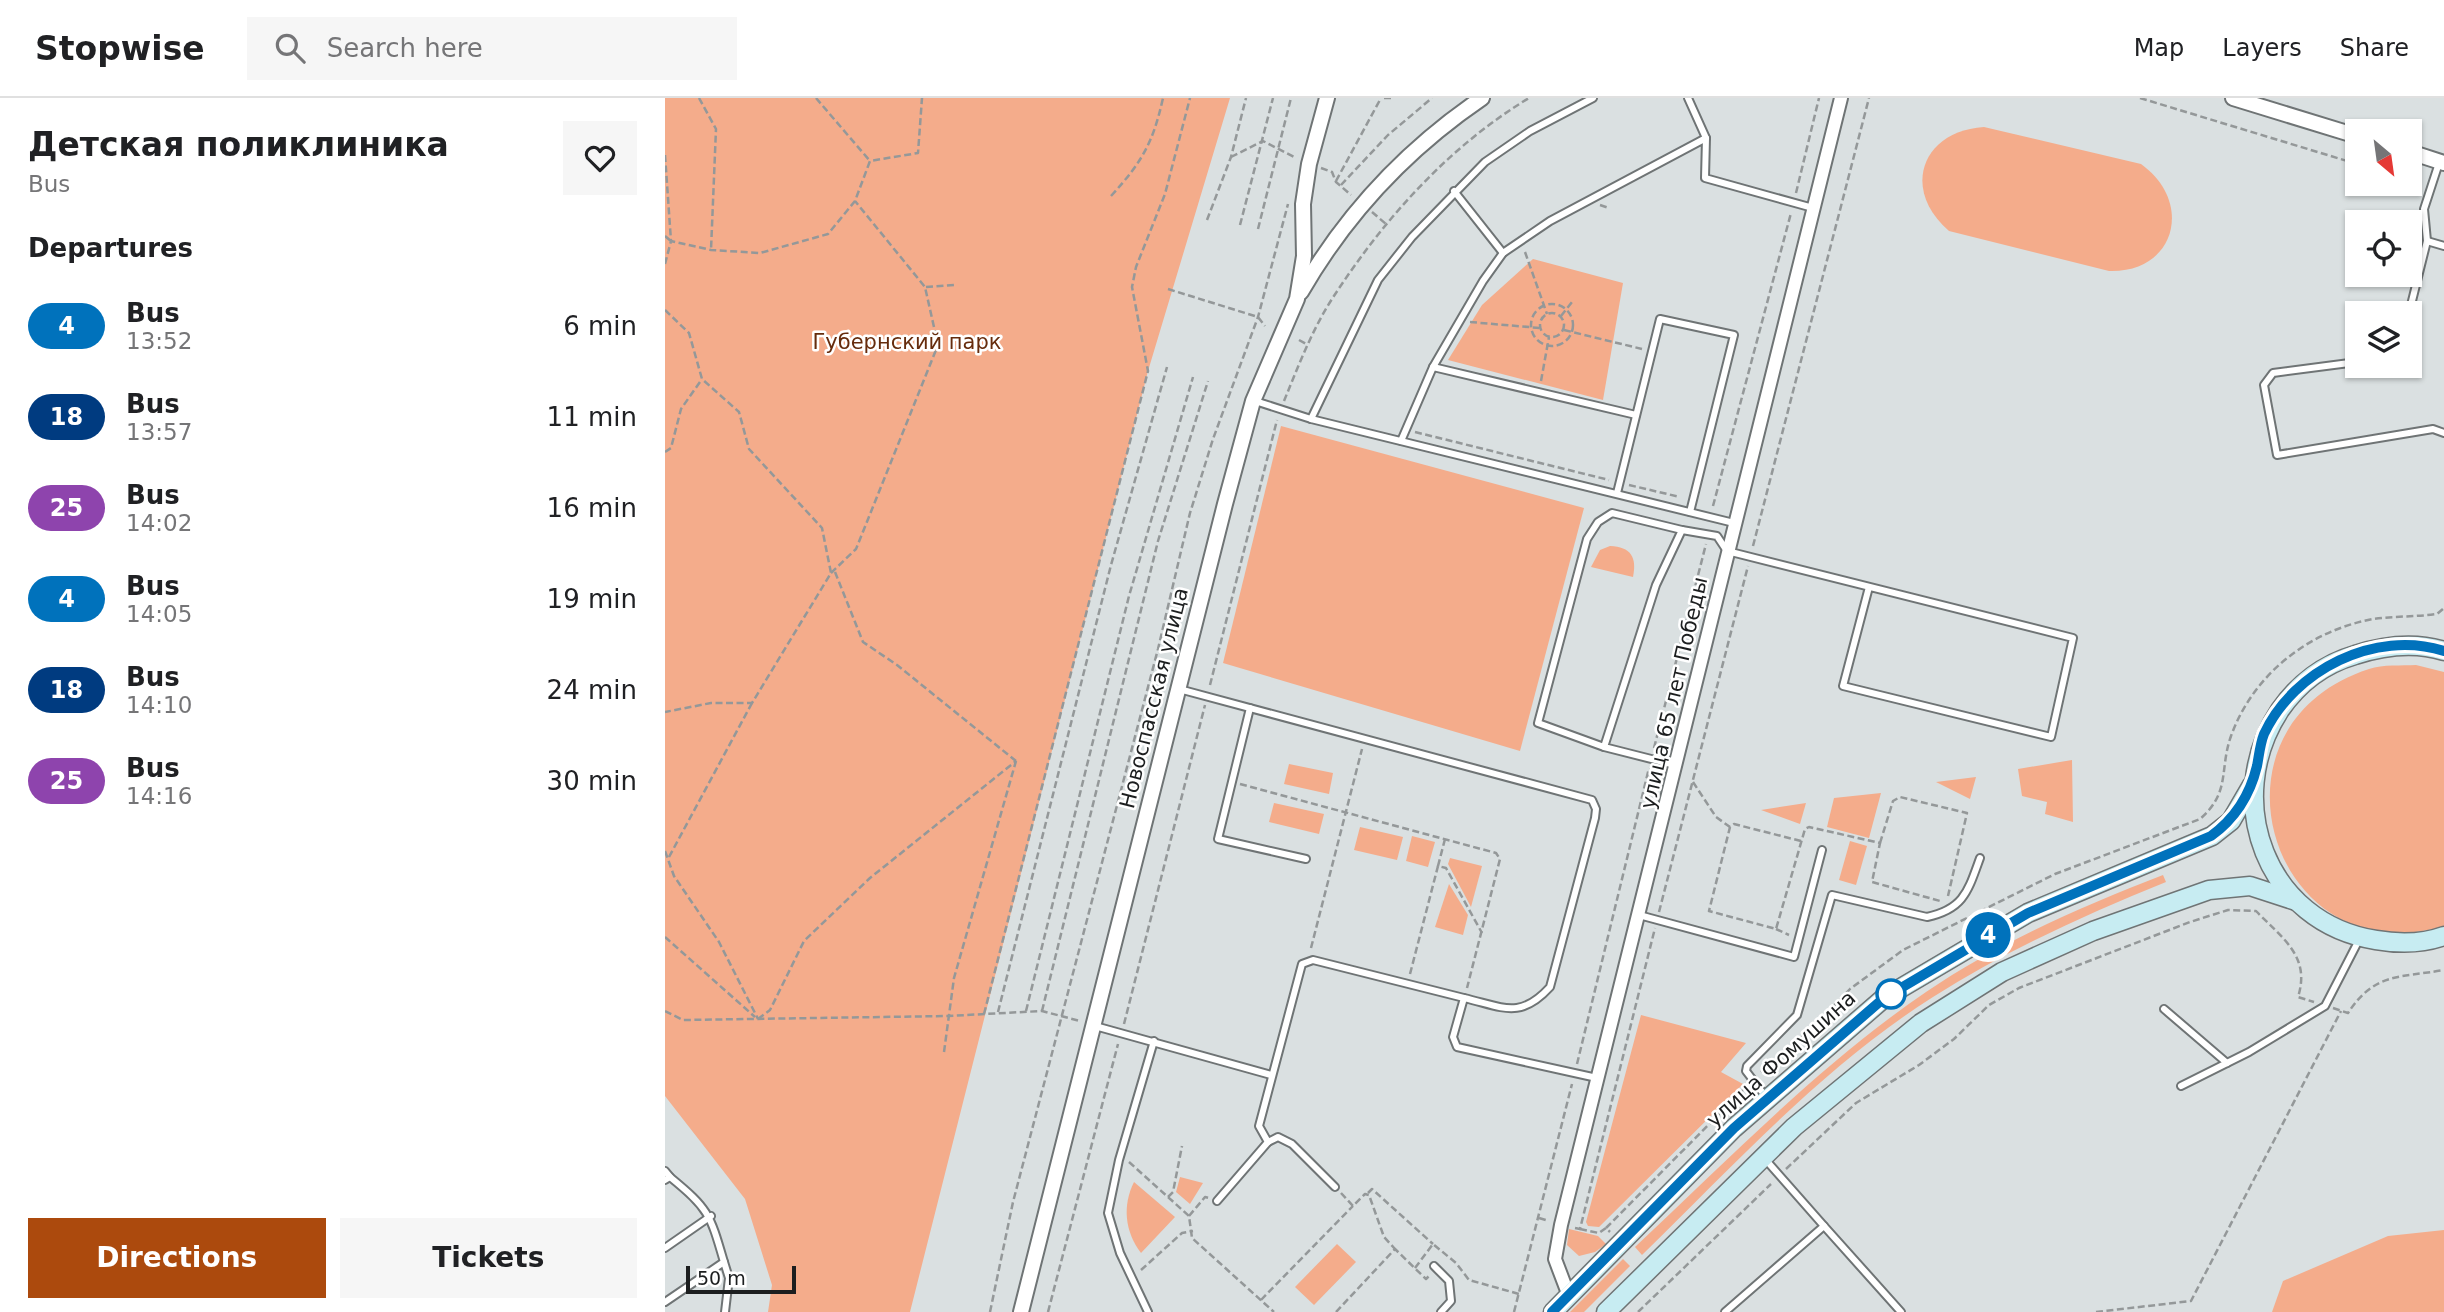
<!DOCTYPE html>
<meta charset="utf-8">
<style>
:root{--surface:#fff;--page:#f6f6f6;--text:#202124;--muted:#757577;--line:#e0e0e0;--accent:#ac4a0d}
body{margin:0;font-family:"DejaVu Sans",sans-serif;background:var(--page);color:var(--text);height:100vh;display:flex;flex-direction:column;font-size:26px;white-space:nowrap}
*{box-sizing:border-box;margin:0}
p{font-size:23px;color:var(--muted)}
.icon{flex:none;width:38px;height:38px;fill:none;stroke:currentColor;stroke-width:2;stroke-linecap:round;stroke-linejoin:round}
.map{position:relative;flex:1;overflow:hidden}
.panel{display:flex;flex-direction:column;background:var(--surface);width:665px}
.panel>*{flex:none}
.badge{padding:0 14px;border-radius:23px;font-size:24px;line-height:46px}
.needle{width:46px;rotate:151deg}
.tools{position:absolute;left:1680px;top:21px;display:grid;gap:14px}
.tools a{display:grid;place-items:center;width:77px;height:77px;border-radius:0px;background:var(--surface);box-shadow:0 2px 5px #0004;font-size:35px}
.scale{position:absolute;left:21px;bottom:18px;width:110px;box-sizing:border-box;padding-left:7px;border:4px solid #1c1e1f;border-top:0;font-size:19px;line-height:24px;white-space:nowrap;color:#1c1e1f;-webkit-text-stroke:5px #fff;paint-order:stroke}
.map>.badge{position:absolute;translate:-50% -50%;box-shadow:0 0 0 4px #fff}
h2{padding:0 28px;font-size:26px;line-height:63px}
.round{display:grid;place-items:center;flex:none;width:74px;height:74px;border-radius:0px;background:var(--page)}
.overview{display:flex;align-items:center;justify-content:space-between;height:119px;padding:0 28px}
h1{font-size:33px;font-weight:800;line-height:52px}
.button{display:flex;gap:14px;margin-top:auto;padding:14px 28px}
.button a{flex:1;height:80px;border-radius:0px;background:var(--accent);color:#fff;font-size:28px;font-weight:800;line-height:80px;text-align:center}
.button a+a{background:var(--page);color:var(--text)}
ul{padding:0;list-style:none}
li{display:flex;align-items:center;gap:21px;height:91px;padding:0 28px}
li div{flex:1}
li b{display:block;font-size:26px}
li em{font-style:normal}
li .badge{min-width:77px;font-weight:700;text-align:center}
header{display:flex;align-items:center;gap:42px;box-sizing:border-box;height:98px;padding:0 35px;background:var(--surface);border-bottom:2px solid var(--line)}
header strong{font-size:33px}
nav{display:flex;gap:38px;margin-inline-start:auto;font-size:24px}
.search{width:490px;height:63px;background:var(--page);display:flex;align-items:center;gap:18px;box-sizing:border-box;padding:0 24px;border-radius:0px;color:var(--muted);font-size:26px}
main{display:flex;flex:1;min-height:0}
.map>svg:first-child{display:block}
.green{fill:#f4ac8b}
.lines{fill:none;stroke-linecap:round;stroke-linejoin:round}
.service-casing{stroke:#6f7475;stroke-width:10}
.minor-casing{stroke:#6f7475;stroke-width:16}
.tertiary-casing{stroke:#6f7475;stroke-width:18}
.secondary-casing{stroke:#6f7475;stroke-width:21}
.path{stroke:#949899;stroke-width:2.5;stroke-dasharray:7 3.5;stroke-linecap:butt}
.service{stroke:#fff;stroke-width:6}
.minor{stroke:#fff;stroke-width:12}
.tertiary{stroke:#fff;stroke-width:14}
.secondary{stroke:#c7ecf2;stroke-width:18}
.line-casing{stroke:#fff;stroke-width:16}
.line{stroke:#0072bc;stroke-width:10}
.stop-dot{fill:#fff;stroke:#0072bc;stroke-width:3.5}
.labels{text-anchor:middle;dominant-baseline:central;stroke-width:5;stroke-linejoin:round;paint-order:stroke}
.park-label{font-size:21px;fill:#662c0d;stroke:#fff}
.street-label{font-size:21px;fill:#1c1e1f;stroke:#fff}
</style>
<header>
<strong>Stopwise</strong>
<div class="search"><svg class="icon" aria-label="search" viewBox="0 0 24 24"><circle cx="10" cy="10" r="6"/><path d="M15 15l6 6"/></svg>Search here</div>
<nav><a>Map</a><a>Layers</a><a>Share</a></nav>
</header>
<main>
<section class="panel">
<div class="overview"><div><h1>Детская поликлиника</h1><p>Bus</p></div><a class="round"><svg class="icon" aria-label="heart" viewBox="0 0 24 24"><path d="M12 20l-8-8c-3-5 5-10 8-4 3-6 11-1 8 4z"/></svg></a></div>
<h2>Departures</h2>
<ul>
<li><span class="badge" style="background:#0072bc;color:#fff">4</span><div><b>Bus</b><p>13:52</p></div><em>6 min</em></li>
<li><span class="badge" style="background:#003b80;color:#fff">18</span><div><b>Bus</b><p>13:57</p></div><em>11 min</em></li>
<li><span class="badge" style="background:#8e44ad;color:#fff">25</span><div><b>Bus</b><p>14:02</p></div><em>16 min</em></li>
<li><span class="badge" style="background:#0072bc;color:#fff">4</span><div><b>Bus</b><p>14:05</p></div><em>19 min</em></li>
<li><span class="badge" style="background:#003b80;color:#fff">18</span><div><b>Bus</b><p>14:10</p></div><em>24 min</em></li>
<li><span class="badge" style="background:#8e44ad;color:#fff">25</span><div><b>Bus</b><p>14:16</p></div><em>30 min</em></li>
</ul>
<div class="button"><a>Directions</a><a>Tickets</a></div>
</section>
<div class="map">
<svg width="1779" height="1214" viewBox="0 0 1779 1214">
<rect width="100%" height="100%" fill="#dae0e1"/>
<g class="green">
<path d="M0,0H565L483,273L245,1214H103L107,1187L80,1101L0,998Z"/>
<path d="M1319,29L1476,66C1529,104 1511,175 1444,173L1284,133C1236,92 1256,33 1319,29Z"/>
<path d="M868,161L958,185L938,302L783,262L817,207Z"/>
<path d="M616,328L919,410L855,653L558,565Z"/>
<path d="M945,448C966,449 972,459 968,479L926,469L935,452Z"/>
<path d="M1751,567L1779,574V828C1607,880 1528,628 1704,571C1718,566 1737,568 1751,567Z"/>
<path d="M1407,662L1408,724L1380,716L1382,704L1357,698L1353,671Z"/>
<path d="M624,666L668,675L664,696L619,686Z"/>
<path d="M1311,679L1305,701L1271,684Z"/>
<path d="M1216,695L1204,740L1162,729L1169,700Z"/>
<path d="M609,705L659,716L654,736L604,724Z"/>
<path d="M1141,705L1135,726L1096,712Z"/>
<path d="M695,729L738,739L732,762L689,752Z"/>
<path d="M747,738L770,744L763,769L741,763Z"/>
<path d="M1185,743L1202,748L1191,787L1174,782Z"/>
<path d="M785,760L817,768L806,809L783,766Z"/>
<path d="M1498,777L1501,784C1420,817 1342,852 1268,899C1159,968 1069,1067 977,1157L970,1149C1064,1061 1154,967 1261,894C1334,844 1416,809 1498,777Z"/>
<path d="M784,786L803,817L798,837L770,829Z"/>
<path d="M976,917L1081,945L1056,974L1078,986L934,1129L923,1128L921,1124Z"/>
<path d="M515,1079L538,1085L525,1106L511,1094Z"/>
<path d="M469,1084L510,1119L476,1155C460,1134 457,1108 469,1084Z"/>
<path d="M904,1131L933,1138L941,1146L930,1154L914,1158L902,1147Z"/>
<path d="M1779,1132V1214H1607L1618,1183L1723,1138Z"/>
<path d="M672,1146L691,1164L649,1207L630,1189Z"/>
<path d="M958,1161L965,1168L919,1214H905Z"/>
</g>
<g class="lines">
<defs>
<g id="service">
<path d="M1023,0L1041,40"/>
<path d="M789,93L838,155"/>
<path d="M1762,143L1779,148"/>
<path d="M1744,215L1762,143L1759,111L1774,65"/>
<path d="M1692,264L1608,275L1599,287L1612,357L1768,331L1779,335"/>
<path d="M768,269L971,317"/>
<path d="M590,303L646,321L1069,425"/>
<path d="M646,321L713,182L747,139L820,64L865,33L928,0"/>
<path d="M736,343L768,269L818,183L838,155L885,123L1041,40L1040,80L1148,110"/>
<path d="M952,395L995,221L1069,237L1025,414"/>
<path d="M514,591L927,702L931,711L930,720L885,889C855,922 838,909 799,900L788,939L792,949L932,980"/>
<path d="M585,610L553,741L641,761"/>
<path d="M939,649L873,625L922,441L933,424L947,415L1017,432"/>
<path d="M1010,667L939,649L991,487L1017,432L1052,438L1062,453L1408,540L1386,639L1178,588L1204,489"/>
<path d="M974,817L1129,859L1157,752"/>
<path d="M1499,911L1562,965"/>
<path d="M430,928L606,977"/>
<path d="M1516,988L1584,954L1660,908L1695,840"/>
<path d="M1101,999L1081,973L1082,968L1132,917L1167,797L1262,819C1299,811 1303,793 1315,760"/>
<path d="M603,1044L613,1039L627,1046L670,1089"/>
<path d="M0,1073L5,1079L0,1082"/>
<path d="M552,1103L603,1044L594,1028L637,866L648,862L799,900"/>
<path d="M1159,1128L1236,1214"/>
<path d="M0,1150L46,1118"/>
<path d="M59,1164L64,1180L60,1214"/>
<path d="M769,1168L784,1183L786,1203L776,1214"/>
<path d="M0,1204L59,1164C45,1116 44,1111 5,1079"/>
<path d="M483,1214L455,1155L443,1115L454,1062L489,943"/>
<path d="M1060,1214L1159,1128L1100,1061"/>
</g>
<path id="minor" d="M904,1198L890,1161L896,1127L1176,0"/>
<g id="tertiary">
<path d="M1568,0L1692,38"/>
<path d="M1745,54L1779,65"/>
<path d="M636,194C681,116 742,51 817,0"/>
<path d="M356,1214L560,406L588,303L632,201L639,158L638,106L644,66L662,0"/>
</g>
<g id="secondary">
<path d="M1779,553C1750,544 1718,548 1690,557C1659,566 1633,586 1615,612C1556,702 1601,825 1711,842C1734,846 1757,846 1779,838"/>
<path d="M888,1214L1069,1030L1219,900L1363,815L1547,738L1566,723L1587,687"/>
<path d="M941,1214L1129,1029L1256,925L1337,874L1428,833L1544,792L1585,788L1631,803"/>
</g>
</defs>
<use href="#service" class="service-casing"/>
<use href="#minor" class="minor-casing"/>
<use href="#tertiary" class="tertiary-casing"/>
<use href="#secondary" class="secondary-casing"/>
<g class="path">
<path d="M34,0L51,31L46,152"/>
<path d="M151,0L205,63"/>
<path d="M719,0H726"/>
<path d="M1475,0L1692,66"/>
<path d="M0,57L6,143"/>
<path d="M566,59L598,43L631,60"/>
<path d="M656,70L667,74L671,84L686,97"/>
<path d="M1745,81L1756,85"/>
<path d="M671,83L716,0"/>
<path d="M676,87L723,37L767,0"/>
<path d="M1131,95L1154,0"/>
<path d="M446,98C477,64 488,45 498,0"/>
<path d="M935,107L944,110"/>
<path d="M707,114L721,126"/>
<path d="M542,122L566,59L581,0"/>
<path d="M575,127L608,0"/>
<path d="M593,131L626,0"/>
<path d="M0,138L6,143"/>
<path d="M860,154L882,216"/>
<path d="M0,166L6,143L46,152L95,155L163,136L190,103L205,63L253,55L257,0"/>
<path d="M261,189L289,187"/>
<path d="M503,191L593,219L600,228"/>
<circle cx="887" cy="227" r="21"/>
<path d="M0,212L24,235L37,281L74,314L84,351L157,430L166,475L87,605H46L0,614"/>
<circle cx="887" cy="227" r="12"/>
<path d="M896,218L907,204"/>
<path d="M805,224L875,230"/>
<path d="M899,232L977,251"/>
<path d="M634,242L643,247"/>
<path d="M876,283L884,239"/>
<path d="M619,303C633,269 647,232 667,201C718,122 783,49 864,0"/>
<path d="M750,334L944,382"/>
<path d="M0,354L6,350L16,311L37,281"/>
<path d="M964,387L1015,399"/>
<path d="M1048,408L1126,115"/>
<path d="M1088,448L1204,0"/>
<path d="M170,474L198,544L232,567L351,663"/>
<path d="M166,475L191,451L273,247L260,189L190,103"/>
<path d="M545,587L612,322"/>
<path d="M989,650L1041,446"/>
<path d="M1028,684L1051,719L1065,729"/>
<path d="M575,686L831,755L835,761L802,890"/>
<path d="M780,741L773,768L781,770L817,835"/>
<path d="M1136,743L1069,726L1065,729L1044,813L1111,831L1140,731L1144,729L1215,745L1207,784L1275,803"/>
<path d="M1215,745L1228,703L1235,699L1302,715L1283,798"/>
<path d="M0,753L9,778L54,844L93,921"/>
<path d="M4,759L87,605"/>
<path d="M994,814L1083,468"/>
<path d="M1111,831L1124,837"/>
<path d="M0,839L90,919"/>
<path d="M646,850L697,651"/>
<path d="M745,876L773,768"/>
<path d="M1668,910L1683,915C1710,874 1734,880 1779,872"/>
<path d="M0,913L18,922L283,918L377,913L415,923"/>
<path d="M361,913L464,498L528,279"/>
<path d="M377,913L493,443L543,283"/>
<path d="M333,914L446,467L502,269"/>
<path d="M319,916L483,273L467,189L471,169L500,96L525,0"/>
<path d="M93,921L105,912L139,843L205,780L351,663"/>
<path d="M459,926L540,607"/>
<path d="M279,954L289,880L351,663"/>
<path d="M912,966L984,670"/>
<path d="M1096,974L1146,931L1185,891L1238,852L1390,776L1535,721C1566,694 1554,672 1566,638C1588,577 1643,533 1708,521C1729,518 1750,519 1772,516L1779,510"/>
<path d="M464,1064L524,1118L527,1140L609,1214"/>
<path d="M1121,1071L1191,1005L1254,967L1289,941L1324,907L1354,890L1525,824L1563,812L1591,813C1617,840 1646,858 1633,899L1649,904"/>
<path d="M676,1095L688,1108L700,1096L704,1097L719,1139L730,1151"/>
<path d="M703,1095L707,1091L768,1146"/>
<path d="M503,1099L508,1094L517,1048"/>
<path d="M524,1118L540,1099L544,1100"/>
<path d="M874,1120L884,1123"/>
<path d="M910,1130L915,1131L990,830"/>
<path d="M941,1130L1082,988"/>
<path d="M915,1131L934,1135L941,1130L945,1134"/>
<path d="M750,1170L768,1146L791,1165L804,1182L854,1196"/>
<path d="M476,1172L517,1135L528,1133"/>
<path d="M596,1202L688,1108"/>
<path d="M325,1214L348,1104L493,551L525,415L548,341L593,219L623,106"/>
<path d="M383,1214L453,946"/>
<path d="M671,1214L730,1151L761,1181L764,1178"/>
<path d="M849,1214L907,986"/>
<path d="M973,1214L1106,1086"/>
<path d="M1431,1214L1526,1203L1676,913"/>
</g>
<use href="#service" class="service"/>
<use href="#minor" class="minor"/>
<use href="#tertiary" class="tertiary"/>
<use href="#secondary" class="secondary"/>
</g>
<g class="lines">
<defs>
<path id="line" d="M887,1214L1069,1030L1219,900L1363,815L1546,738C1571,720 1585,697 1592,668C1594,658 1595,646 1599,636C1629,572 1710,531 1779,553"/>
</defs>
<use href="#line" class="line-casing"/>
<use href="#line" class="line"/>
</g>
<circle class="stop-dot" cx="1226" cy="896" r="14"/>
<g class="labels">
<g class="park-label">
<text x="242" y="244">Губернский парк</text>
</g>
<g class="street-label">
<text transform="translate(1009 595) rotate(-77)">улица 65 лет Победы</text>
<text transform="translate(489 600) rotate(-76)">Новоспасская улица</text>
<text transform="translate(1116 961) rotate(-42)">улица Фомушина</text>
</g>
</g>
</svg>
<div class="tools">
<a><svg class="needle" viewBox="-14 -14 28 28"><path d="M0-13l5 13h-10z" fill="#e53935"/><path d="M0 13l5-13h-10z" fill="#757577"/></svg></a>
<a><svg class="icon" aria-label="locate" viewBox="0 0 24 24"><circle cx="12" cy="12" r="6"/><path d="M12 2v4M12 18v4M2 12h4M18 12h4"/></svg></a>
<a><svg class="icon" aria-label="layers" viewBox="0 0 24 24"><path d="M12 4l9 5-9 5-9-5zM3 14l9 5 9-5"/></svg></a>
</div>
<div class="scale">50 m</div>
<b class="badge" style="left:1323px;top:837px;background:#0072bc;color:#fff">4</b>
</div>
</main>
